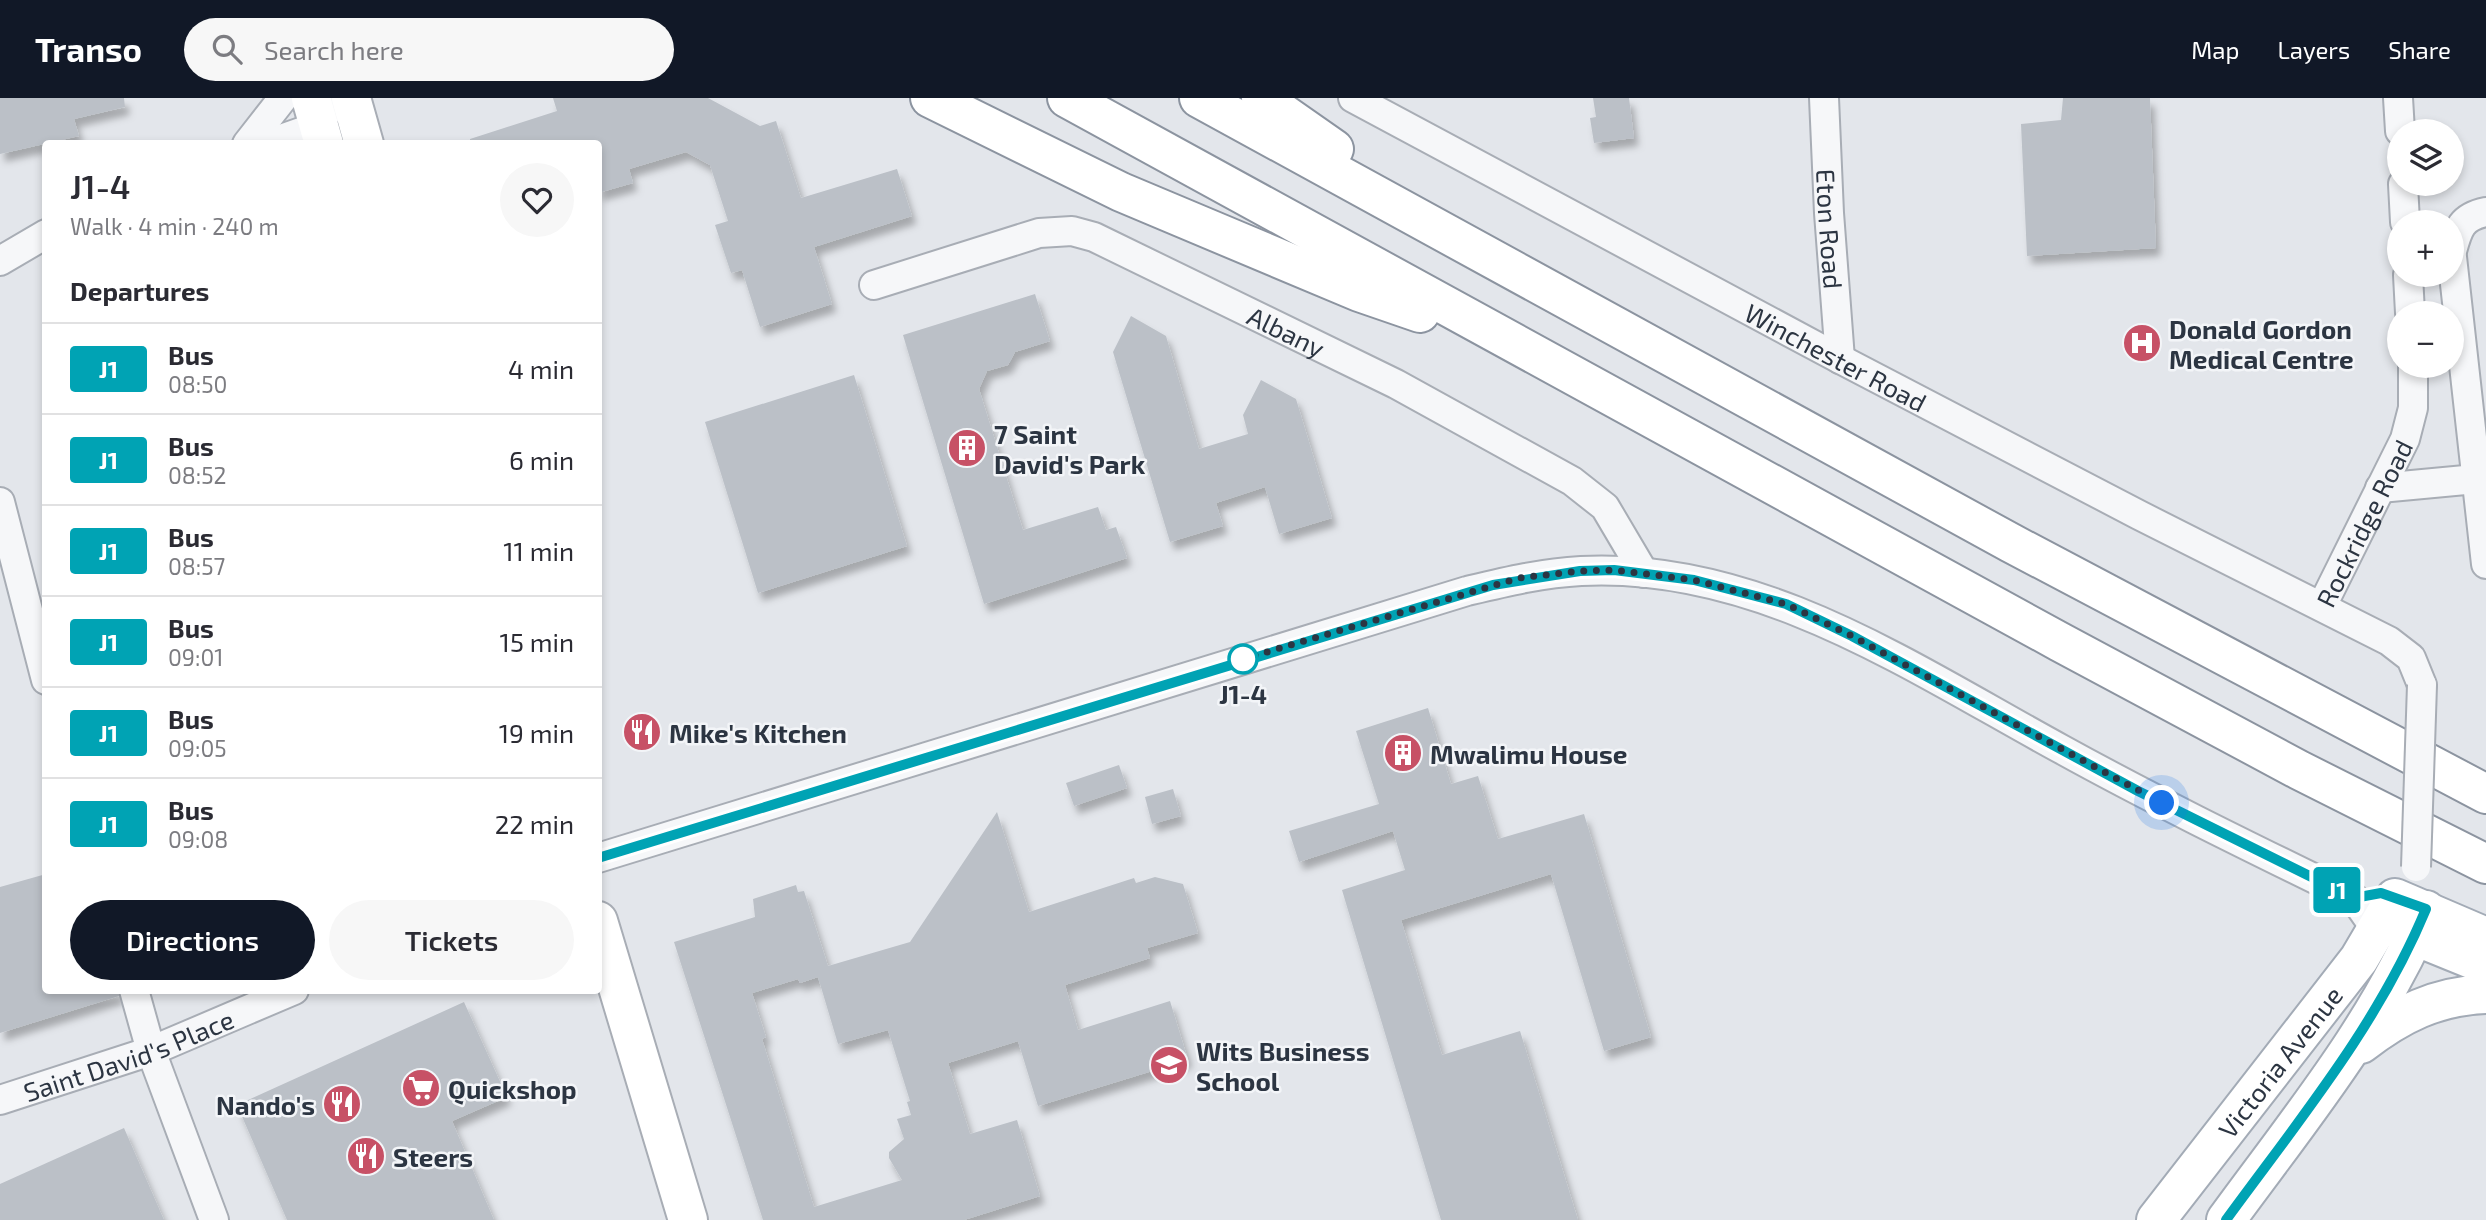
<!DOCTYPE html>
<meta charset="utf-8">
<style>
:root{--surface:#fff;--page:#f7f7f7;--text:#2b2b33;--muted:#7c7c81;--line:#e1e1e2;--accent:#111827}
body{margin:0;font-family:"Exo 2",sans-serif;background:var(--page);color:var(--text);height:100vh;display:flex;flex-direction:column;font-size:26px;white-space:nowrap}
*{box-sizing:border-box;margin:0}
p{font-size:23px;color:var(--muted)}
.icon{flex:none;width:38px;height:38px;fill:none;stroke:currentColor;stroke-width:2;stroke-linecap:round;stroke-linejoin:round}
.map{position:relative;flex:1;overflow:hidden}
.sheet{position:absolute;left:42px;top:42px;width:560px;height:854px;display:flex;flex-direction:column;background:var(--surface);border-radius:7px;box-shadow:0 4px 10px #0003}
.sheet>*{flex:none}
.badge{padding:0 14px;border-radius:5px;font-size:24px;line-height:46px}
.tools{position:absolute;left:2387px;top:21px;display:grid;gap:14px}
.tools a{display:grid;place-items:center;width:77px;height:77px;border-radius:50%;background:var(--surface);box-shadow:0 4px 10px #0003;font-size:35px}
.you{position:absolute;width:35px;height:35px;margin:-18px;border:5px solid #fff;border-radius:50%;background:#1a73e8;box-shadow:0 0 0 10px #1a73e833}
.map>.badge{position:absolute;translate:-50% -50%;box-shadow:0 0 0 4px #fff}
h2{padding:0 28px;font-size:26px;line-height:63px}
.round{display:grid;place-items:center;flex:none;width:74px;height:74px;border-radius:37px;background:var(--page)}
.summary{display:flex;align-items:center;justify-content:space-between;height:119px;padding:0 28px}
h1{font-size:33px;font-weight:600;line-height:52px}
.action{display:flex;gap:14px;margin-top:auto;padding:14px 28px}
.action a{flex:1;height:80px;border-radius:42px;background:var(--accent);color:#fff;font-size:28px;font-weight:600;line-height:80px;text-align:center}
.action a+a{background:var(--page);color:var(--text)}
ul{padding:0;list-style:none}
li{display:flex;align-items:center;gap:21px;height:91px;padding:0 28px;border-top:2px solid var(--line)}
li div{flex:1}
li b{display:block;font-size:26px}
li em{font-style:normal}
li .badge{min-width:77px;font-weight:700;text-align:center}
header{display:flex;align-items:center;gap:42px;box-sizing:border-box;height:98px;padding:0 35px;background:var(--accent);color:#fff}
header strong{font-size:33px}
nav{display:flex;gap:38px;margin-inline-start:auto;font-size:24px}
.search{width:490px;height:63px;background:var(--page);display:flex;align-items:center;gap:18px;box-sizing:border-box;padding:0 24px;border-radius:38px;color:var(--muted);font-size:26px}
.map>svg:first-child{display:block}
.building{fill:#bbc0c7;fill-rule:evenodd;filter:url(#shadow)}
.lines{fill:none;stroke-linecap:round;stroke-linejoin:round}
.street-casing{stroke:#a8adb5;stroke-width:32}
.secondary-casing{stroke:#a8adb5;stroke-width:42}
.primary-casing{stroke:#a3abb6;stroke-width:42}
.highway-casing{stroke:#8c94a0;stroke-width:42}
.street{stroke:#f6f7f9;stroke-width:28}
.secondary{stroke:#fff;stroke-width:38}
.primary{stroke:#fff;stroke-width:38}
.highway{stroke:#fff;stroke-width:38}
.street-bridge-casing{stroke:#a8adb5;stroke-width:32;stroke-linecap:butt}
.street-bridge{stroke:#f6f7f9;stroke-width:28}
.line-casing{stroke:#fff;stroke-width:16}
.line{stroke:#00a3b4;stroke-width:10}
.walk{stroke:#2c3542;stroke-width:7;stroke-dasharray:0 12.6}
.stop-dot{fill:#fff;stroke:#00a3b4;stroke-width:3.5}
.labels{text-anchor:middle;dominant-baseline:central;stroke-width:5;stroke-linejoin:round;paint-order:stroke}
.street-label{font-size:26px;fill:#2c3542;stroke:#f3f5f8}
.poi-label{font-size:26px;font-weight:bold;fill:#2c3542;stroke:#f3f5f8;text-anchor:start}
.stop-label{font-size:26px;font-weight:bold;fill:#2c3542;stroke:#f3f5f8}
</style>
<header>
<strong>Transo</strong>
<div class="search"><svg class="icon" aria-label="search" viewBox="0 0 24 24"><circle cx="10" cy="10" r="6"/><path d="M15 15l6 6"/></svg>Search here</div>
<nav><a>Map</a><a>Layers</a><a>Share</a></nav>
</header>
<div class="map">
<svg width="2486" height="1122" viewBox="0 0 2486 1122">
<defs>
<filter id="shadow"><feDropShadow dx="4.5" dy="8" stdDeviation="3.5" flood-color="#0004"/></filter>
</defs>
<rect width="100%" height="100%" fill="#e3e6eb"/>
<g class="building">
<path d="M0,0H124L125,9L74,21L79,38L0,56Z"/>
<path d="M553,0H708L760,28L776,23L801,100L897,71L912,118L814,149L832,206L760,229L742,172L731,175L715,127L728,123L710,67L686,54L629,71L633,85L598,95V46H470V41L557,13Z"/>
<path d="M1593,0H1629L1634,40L1594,45L1590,20L1596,19Z"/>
<path d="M2063,0H2150L2156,150L2027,158L2021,26L2061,22Z"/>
<path d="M1035,196L1050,243L1015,254L1008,267L987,273L979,291L1023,432L1098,409L1106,432L1116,429L1127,460L984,506L903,237Z"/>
<path d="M1131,218L1166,238L1199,351L1248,336L1243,317L1261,282L1296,301L1332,420L1279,436L1265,389L1216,405L1223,428L1170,444L1113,254Z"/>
<path d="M854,277L907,448L758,495L705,324Z"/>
<path d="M1428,610L1451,686L1478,678L1498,741L1584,716L1651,939L1604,953L1551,776L1401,822L1442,957L1520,933L1578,1122H1441L1342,792L1405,772L1393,733L1299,764L1289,733L1379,706L1356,633Z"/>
<path d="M1119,667L1127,690L1074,708L1066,685Z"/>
<path d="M1173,691L1181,718L1152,726L1145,699Z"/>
<path d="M997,714L1029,814L1134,780L1136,785L1155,779L1183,786L1198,835L1147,850L1150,860L1065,887L1078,932L1170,903L1188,962L1038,1008L1018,943L948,965L970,1036L1017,1022L1040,1098L964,1122H763L674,844L755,819L753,801L796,787L798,794L804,793L828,868L910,844ZM818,879L838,946L888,932L910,1003L907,1004L911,1017L897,1021L904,1041L889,1054V1060L902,1082L814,1109L762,941L766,939L752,895L798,881L800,885Z"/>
<path d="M46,776V892H118L119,898L0,935V789Z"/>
<path d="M464,904L507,999L452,1023L494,1122H287L237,1007Z"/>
<path d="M124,1030L164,1122H0V1086Z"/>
</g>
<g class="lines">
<defs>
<g id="street">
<path id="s1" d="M1353,0L1840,261L2139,417L2389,543L2411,560L2422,587"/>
<path id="s2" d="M1824,0L1829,115L1840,261"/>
<path d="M2398,0L2400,33"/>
<path d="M247,46L283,0"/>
<path d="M267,46L318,28L328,12"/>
<path d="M2403,86L2405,124"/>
<path d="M2452,153C2458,131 2461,119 2486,114"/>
<path d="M2452,159L2486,466"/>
<path d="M0,163L46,136"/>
<path d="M2408,177L2410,215"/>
<path id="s3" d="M874,187L1039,135L1072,133L1094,139L1396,286L1572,383L1605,409L1644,475"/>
<path d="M2380,390L2476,381"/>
<path d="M0,404L46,582"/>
<path id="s4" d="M2322,508L2405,341L2413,310V268"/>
<path d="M598,760L1467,493C1505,484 1542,475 1581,473C1759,464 1912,570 2061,651C2157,704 2256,752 2354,800L2368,820L2382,825"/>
<path d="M134,892L151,953L214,1122"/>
<path id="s5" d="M0,1002L151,953L294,892"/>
</g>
<g id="secondary">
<path d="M311,0L324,46"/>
<path d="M351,0L364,46"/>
<path d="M598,823L688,1122"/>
</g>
<g id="primary">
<path d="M2390,828L2486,867"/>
<path d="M2361,946C2400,916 2436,898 2486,896"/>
<path id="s6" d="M2156,1122L2359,861L2395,800L2486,839"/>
<path d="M2226,1122C2299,1022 2378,927 2426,812"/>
</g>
<g id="highway">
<path d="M930,0L1121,94L1359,194L1420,215"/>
<path d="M1067,0L2060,544L2299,672L2486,766"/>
<path d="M1199,0L2011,445L2486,696"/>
<path d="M1261,0L1334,51"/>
</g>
</defs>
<use href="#street" class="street-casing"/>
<use href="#secondary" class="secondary-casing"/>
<use href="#primary" class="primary-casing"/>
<use href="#highway" class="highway-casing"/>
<use href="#street" class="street"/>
<use href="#secondary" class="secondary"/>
<use href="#primary" class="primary"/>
<use href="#highway" class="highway"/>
<defs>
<path id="street-bridge" d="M2416,769L2422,587"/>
</defs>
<use href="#street-bridge" class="street-bridge-casing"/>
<use href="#street-bridge" class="street-bridge"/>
</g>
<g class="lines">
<defs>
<path id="line" d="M598,760L1493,487L1580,473L1614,472L1694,482L1786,506L1852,538L2138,693L2354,800L2381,795L2426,811C2378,927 2299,1022 2226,1122"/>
</defs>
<use href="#line" class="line-casing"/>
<use href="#line" class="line"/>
<path class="walk" d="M1243,561L1519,480L1580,473L1614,472L1694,482L1786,506L1852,538L2162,705"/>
</g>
<defs>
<symbol id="hospital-disc" viewBox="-11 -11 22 22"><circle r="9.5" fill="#c75166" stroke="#f3f5f8"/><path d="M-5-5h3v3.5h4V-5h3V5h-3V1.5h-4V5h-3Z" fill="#fff"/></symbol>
<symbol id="building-disc" viewBox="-11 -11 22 22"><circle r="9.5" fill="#c75166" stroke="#f3f5f8"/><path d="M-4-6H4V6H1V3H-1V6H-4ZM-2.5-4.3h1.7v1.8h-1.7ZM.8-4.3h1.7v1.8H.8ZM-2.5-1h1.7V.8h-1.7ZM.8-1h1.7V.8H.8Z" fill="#fff"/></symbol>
<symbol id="restaurant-disc" viewBox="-11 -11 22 22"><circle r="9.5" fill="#c75166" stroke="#f3f5f8"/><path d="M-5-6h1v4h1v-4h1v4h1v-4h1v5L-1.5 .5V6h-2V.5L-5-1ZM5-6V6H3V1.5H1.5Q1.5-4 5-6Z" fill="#fff"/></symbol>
<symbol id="university-disc" viewBox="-11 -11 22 22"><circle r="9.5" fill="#c75166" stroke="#f3f5f8"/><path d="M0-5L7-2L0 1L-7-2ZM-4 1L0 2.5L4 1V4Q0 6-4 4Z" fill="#fff"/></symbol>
<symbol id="supermarket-disc" viewBox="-11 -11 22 22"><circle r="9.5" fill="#c75166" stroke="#f3f5f8"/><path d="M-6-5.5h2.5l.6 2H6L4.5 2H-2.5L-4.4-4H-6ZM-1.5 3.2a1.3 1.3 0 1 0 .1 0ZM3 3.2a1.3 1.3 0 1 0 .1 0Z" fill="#fff"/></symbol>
</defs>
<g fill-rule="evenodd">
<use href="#hospital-disc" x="2120" y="223" width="44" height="44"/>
<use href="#building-disc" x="945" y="328" width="44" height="44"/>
<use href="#restaurant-disc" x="620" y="612" width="44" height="44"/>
<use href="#building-disc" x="1381" y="633" width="44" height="44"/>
<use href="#university-disc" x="1147" y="945" width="44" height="44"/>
<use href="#supermarket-disc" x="399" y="968" width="44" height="44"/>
<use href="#restaurant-disc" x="320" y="984" width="44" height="44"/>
<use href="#restaurant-disc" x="344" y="1036" width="44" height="44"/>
</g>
<circle class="stop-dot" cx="1243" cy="561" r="14"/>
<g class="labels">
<g class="street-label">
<text stroke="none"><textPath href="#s2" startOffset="131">Eton Road</textPath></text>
<text stroke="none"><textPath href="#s3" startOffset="443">Albany</textPath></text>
<text stroke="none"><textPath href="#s1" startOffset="548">Winchester Road</textPath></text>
<text stroke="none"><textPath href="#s4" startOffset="93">Rockridge Road</textPath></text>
<text stroke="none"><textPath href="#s5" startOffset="136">Saint David's Place</textPath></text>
<text stroke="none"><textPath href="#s6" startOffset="201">Victoria Avenue</textPath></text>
</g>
<g class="poi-label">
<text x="2169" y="230">Donald Gordon<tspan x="2169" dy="30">Medical Centre</tspan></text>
<text x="994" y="335">7 Saint<tspan x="994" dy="30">David's Park</tspan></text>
<text x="669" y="634">Mike's Kitchen</text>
<text x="1430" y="655">Mwalimu House</text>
<text x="1196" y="952">Wits Business<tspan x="1196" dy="30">School</tspan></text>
<text x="448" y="990">Quickshop</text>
<text x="315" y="1006" text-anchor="end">Nando's</text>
<text x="393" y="1058">Steers</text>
</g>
<g class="stop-label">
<text x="1243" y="595">J1-4</text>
</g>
</g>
</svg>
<div class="tools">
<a><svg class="icon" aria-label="layers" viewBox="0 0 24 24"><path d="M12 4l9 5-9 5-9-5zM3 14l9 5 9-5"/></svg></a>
<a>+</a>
<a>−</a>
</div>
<div class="you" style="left:2162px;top:705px"></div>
<b class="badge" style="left:2337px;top:792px;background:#00a3b4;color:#fff">J1</b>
<section class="sheet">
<div class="summary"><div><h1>J1-4</h1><p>Walk · 4 min · 240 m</p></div><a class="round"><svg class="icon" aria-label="heart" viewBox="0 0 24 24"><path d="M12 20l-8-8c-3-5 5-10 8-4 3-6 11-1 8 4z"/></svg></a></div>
<h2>Departures</h2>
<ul>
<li><span class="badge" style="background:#00a3b4;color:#fff">J1</span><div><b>Bus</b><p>08:50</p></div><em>4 min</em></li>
<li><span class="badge" style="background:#00a3b4;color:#fff">J1</span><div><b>Bus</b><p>08:52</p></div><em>6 min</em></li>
<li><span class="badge" style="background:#00a3b4;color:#fff">J1</span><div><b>Bus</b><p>08:57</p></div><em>11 min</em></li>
<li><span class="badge" style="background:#00a3b4;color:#fff">J1</span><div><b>Bus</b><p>09:01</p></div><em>15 min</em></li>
<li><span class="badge" style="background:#00a3b4;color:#fff">J1</span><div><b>Bus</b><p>09:05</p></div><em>19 min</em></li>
<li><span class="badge" style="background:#00a3b4;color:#fff">J1</span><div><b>Bus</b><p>09:08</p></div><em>22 min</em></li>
</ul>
<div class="action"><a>Directions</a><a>Tickets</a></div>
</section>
</div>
